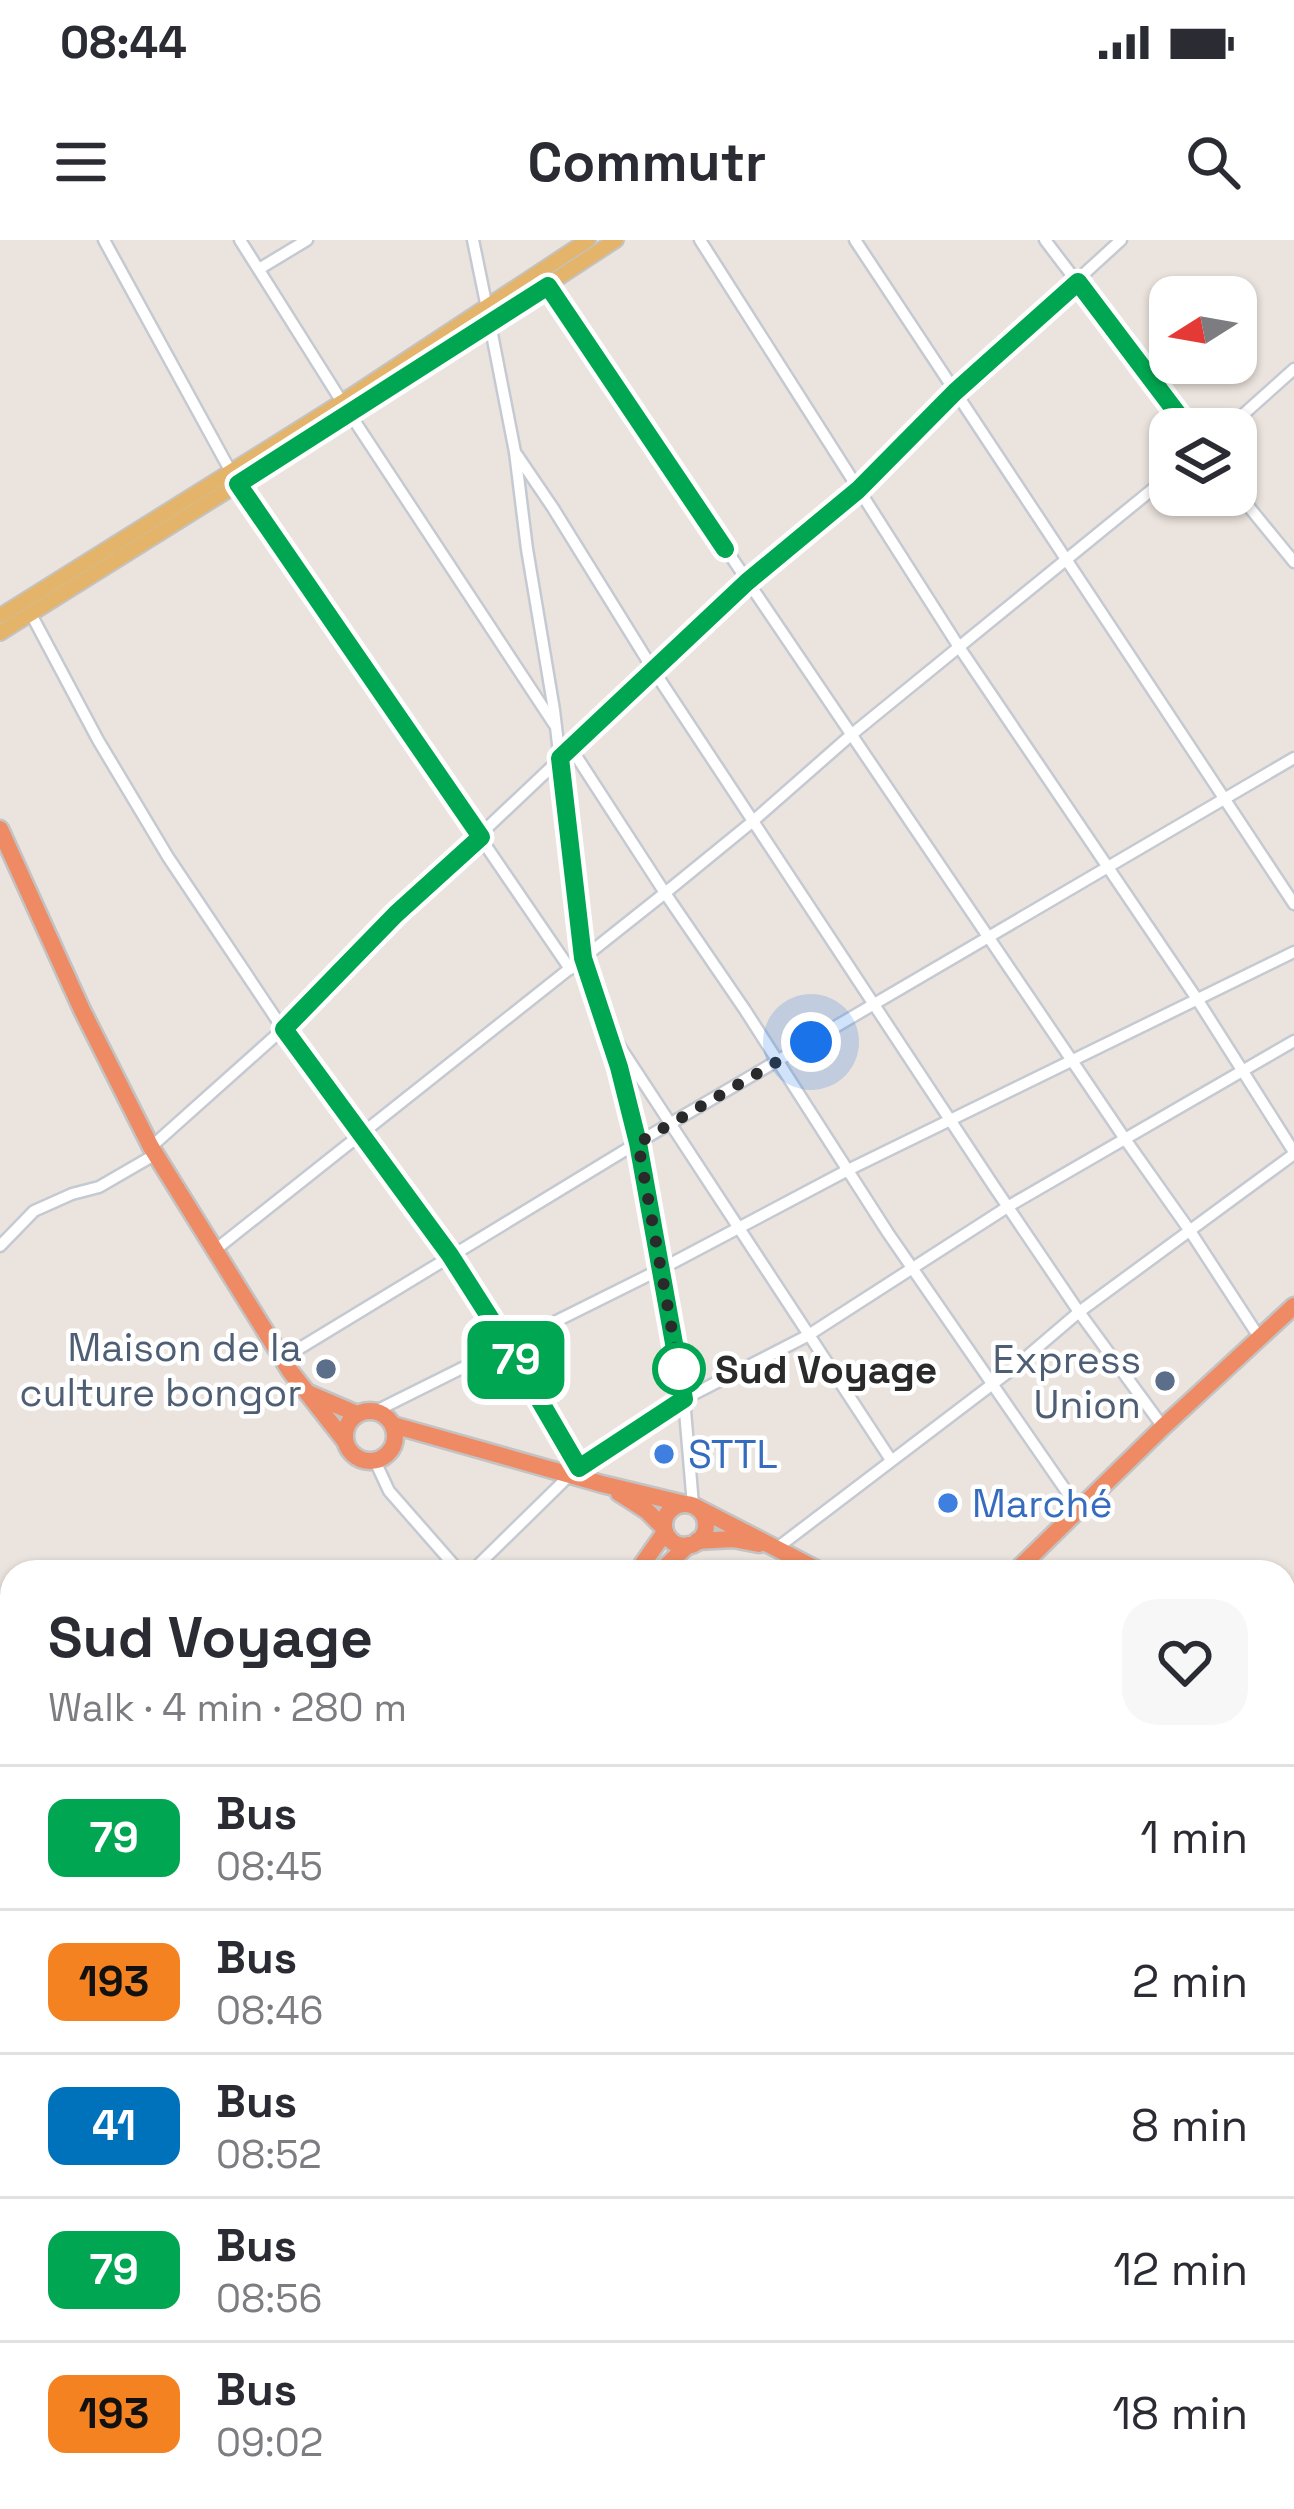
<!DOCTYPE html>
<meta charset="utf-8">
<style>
:root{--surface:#fff;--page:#f7f7f7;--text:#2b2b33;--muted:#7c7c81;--line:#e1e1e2}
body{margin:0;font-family:"Space Grotesk",sans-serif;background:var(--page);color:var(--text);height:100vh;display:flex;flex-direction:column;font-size:45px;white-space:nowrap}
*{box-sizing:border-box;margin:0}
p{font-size:39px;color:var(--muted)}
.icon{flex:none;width:66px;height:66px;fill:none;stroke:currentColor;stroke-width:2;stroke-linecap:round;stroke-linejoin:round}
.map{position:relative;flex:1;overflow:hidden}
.side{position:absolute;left:0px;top:1320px;width:1296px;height:951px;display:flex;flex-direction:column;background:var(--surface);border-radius:36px 36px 0 0;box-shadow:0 3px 9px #0004}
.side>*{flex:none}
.badge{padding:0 24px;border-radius:18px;font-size:42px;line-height:78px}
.needle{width:78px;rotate:259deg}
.controls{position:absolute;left:1149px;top:36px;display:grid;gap:24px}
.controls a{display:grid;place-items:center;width:108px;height:108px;border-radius:24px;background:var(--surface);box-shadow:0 3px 9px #0004;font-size:60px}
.you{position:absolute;width:60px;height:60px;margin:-30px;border:9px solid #fff;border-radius:50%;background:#1a73e8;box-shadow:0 0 0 18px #1a73e833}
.map>.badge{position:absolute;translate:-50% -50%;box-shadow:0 0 0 6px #fff}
.round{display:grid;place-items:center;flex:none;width:126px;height:126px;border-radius:36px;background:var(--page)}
.headline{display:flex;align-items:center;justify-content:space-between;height:204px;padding:0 48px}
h1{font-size:57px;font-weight:800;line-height:90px}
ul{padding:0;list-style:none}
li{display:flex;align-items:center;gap:36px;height:144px;padding:0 48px;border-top:3px solid var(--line)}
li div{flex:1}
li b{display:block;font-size:45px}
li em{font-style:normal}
li .badge{min-width:132px;font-weight:700;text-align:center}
.status{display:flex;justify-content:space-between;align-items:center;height:84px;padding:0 60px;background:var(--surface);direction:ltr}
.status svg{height:33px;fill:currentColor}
header{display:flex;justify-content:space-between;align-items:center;height:156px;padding:0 48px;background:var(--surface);font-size:54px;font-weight:800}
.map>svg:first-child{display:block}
.water{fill:#7ad7e3}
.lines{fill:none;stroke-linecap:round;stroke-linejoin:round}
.minor-casing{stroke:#c5cad2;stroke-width:15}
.major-casing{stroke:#c3c3c3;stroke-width:18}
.highway-casing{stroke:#c3c3c3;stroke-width:21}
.minor{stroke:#fff;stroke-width:10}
.major{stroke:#e3b46a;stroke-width:14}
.highway{stroke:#ef8b64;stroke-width:16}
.line-casing{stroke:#fff;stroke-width:27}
.line{stroke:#00a651;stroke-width:18}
.walk{stroke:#2a2a2a;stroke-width:12;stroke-dasharray:0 21.6}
.service-dot{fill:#5c6f8a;stroke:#fff;stroke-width:4.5}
.stop-dot{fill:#fff;stroke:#00a651;stroke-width:6}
.shop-dot{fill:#3f7fe0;stroke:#fff;stroke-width:4.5}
.labels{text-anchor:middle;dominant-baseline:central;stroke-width:9;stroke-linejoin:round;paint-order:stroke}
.service-label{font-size:39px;fill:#4e5e75;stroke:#fff;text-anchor:end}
.stop-label{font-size:39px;font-weight:bold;fill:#2a2a2a;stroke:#fff;text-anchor:start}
.shop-label{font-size:39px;fill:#366cbe;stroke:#fff;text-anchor:start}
</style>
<div class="status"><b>08:44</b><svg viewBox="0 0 49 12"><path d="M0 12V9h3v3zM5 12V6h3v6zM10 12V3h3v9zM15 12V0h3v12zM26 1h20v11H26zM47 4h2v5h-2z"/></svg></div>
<header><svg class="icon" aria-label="menu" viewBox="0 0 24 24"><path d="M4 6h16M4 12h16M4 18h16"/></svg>Commutr<svg class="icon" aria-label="search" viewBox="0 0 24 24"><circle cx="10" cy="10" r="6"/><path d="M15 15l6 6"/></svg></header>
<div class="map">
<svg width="1294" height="2269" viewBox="0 0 1294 2269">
<rect width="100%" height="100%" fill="#ebe3dd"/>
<g class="water">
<path d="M1294,1521V2182L1284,2196V1526Z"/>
<path d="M686,2259H1240L1233,2269H674Z"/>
</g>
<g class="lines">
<defs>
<g id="minor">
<path d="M104,0L231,232"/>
<path d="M240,0L342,162"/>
<path d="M473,0L487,68"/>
<path d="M700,0L959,407L1197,759L1294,912"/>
<path d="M855,0L1294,664"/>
<path d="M1045,0L1189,189"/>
<path d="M259,29L307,0"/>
<path d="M548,46L1125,899L1190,991L1259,1097"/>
<path d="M490,84L515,212L527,309L554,470L583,718L619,827L637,903L684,1159L693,1265"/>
<path d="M350,174L554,484"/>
<path d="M1227,189L1294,129"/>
<path d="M517,215L553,268L654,431L993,945L1079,1072L1163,1187"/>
<path d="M239,244L570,729"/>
<path d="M1236,251L1294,322"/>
<path d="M31,374L98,500L168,617L283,789L450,1015L508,1106L579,1228"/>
<path d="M571,508L665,653L745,770L888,993L1080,1271"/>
<path d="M613,796L891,1220"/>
<path d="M151,907L283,789L396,674L747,342L858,250L955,152L1121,0"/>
<path d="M0,1006L34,971L72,954L99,947L156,914"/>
<path d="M215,1010L665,653L752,582L851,495L1170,235"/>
<path d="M282,1119L637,903L1294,518"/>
<path d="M376,1171L661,1029L848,930L1294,712"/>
<path d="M375,1221L389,1251L460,1332"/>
<path d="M777,1308L1011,1130L1079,1072L1294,914"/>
<path d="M471,1332L571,1234L684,1159L807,1096L1009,966L1294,801"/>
<path d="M0,1472L12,1475"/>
<path d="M0,1593L12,1595"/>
<path d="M0,1745L12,1735"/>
<path d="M0,1848L12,1851"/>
<path d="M0,1913L12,1870"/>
<path d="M0,1955L12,1959"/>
</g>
<g id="major">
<path d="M0,376L342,162L588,0"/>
<path d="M0,393L350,174L616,0"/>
</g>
<g id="highway">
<path d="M0,589L82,770L151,907L290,1131L345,1201"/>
<path d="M308,1153L357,1174"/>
<circle cx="370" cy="1196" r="25"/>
<path d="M393,1185L602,1244L685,1264"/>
<path d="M619,1253L647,1271L664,1288"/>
<circle cx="685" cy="1285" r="21"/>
<path d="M698,1268L822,1332"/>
<path d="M697,1301L733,1299L759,1304"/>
<path d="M637,1332L665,1292"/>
<path d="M660,1332L688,1305"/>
<path d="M1015,1332L1163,1187L1294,1066"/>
<path d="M262,2269L268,2259"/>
</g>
</defs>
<use href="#minor" class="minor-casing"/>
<use href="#major" class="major-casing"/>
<use href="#highway" class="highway-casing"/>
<use href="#minor" class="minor"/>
<use href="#major" class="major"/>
<use href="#highway" class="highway"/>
</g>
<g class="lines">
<defs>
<path id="line" d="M725,309L548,46L238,244L481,597L396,674L284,789L450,1015L508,1106L579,1228L684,1159L638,903L619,827L583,718L560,518L747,342L858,250L955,152L1078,42L1189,189"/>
</defs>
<use href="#line" class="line-casing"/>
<use href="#line" class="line"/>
<path class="walk" d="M679,1129L638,903L811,802"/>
</g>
<g class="service-dot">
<circle cx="326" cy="1129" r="12"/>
<circle cx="1165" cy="1141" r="12"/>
</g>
<circle class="stop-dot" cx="679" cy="1129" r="24"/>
<g class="shop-dot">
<circle cx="664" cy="1214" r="12"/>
<circle cx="948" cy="1263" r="12"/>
</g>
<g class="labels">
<g class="service-label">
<text x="302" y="1107">Maison de la<tspan x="302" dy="45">culture bongor</tspan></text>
<text x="1141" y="1119">Express<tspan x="1141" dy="45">Union</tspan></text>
</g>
<g class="stop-label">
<text x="715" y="1129">Sud Voyage</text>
</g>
<g class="shop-label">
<text x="688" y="1214">STTL</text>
<text x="972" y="1263">Marché</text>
</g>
</g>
</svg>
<div class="controls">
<a><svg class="needle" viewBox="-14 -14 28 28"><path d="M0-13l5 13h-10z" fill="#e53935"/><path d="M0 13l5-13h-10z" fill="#7c7c81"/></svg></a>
<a><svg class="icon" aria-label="layers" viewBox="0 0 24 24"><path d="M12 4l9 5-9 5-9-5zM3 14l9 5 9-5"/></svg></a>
</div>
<div class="you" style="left:811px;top:802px"></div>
<b class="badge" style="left:516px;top:1120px;background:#00a651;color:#fff">79</b>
<section class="side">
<div class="headline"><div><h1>Sud Voyage</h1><p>Walk · 4 min · 280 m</p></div><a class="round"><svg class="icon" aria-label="heart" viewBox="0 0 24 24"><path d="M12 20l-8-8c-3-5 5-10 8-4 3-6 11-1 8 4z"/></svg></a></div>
<ul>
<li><span class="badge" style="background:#00a651;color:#fff">79</span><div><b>Bus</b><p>08:45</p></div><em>1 min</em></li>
<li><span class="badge" style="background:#f58220;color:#111">193</span><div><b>Bus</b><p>08:46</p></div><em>2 min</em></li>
<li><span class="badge" style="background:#0072bc;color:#fff">41</span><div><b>Bus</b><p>08:52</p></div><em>8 min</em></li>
<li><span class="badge" style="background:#00a651;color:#fff">79</span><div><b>Bus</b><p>08:56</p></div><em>12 min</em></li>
<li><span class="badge" style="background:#f58220;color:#111">193</span><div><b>Bus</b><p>09:02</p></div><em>18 min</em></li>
</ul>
</section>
</div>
